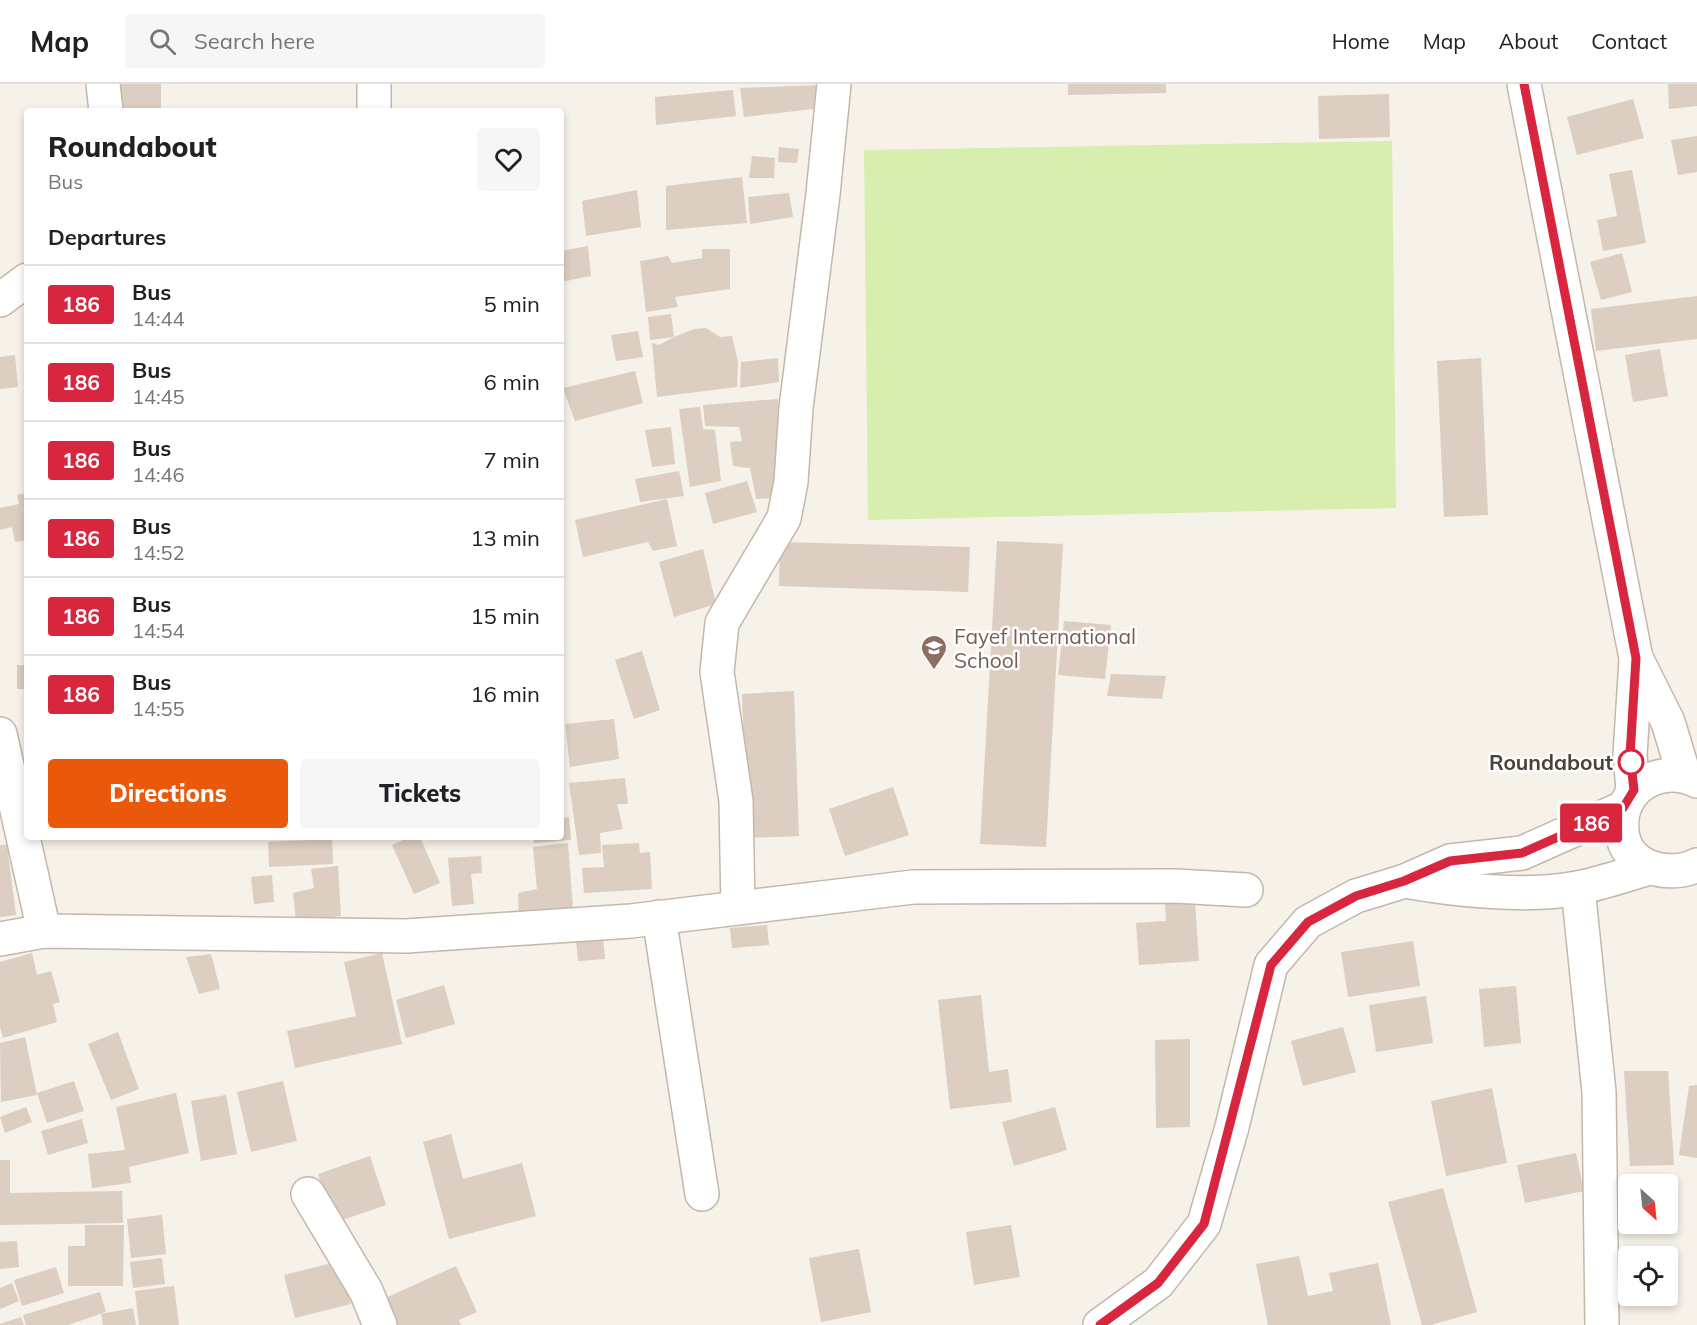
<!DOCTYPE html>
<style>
:root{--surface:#fff;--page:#f6f6f6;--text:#202124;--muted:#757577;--line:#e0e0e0;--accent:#ea580c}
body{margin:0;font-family:Mulish,sans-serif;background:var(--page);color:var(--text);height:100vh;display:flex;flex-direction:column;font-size:22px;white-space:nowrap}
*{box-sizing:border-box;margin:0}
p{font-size:20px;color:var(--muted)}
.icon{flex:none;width:33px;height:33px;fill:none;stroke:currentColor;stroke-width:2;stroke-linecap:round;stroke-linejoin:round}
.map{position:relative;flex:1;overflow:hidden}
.drawer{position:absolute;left:24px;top:24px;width:540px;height:732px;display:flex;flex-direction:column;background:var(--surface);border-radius:6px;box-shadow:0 3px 9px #0003}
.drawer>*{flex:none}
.badge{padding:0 12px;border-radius:4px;font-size:21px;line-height:39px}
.needle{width:39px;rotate:153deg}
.buttons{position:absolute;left:1618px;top:1090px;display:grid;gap:12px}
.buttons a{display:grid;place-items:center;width:60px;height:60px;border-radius:6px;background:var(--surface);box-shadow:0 3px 9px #0003;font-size:30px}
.map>.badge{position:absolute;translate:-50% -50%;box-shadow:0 0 0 3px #fff}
h2{padding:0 24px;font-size:22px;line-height:54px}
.round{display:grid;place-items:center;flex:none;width:63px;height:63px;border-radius:6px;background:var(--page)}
.headline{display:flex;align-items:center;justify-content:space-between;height:102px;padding:0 24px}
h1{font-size:28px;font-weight:800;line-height:45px}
.cta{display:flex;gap:12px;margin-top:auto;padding:12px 24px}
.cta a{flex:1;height:69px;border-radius:6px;background:var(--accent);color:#fff;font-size:24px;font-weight:800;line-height:69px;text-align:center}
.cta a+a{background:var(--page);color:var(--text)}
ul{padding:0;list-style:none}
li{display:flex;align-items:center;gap:18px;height:78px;padding:0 24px;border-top:2px solid var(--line)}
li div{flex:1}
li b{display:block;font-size:22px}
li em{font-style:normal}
li .badge{min-width:66px;font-weight:700;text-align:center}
header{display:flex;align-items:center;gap:36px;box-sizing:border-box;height:84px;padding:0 30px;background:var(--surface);border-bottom:2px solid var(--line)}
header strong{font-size:28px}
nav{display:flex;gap:33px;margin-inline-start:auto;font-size:21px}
.search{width:420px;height:54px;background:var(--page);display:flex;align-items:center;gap:15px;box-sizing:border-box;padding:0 21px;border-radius:6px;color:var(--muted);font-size:22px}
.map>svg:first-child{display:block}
.pitch{fill:#d7eeae}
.building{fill:#dccec0}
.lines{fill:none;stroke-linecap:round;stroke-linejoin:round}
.minor-casing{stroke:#c3b8aa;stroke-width:36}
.minor{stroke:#fff;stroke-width:33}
.line-casing{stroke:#fff;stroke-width:14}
.line{stroke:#d7263d;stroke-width:9}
.stop-dot{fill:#fff;stroke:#d7263d;stroke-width:3}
.labels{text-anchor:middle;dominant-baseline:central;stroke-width:5;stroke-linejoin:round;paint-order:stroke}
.education-label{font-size:21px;fill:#785e54;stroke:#fff;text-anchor:start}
.stop-label{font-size:21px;font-weight:bold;fill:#4b4136;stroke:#fff;text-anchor:end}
</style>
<header>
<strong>Map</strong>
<div class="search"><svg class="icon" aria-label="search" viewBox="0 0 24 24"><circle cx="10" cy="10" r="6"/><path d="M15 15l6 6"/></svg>Search here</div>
<nav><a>Home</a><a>Map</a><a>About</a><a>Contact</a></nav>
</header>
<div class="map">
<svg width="1697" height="1241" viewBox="0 0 1697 1241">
<rect width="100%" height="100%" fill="#f6f1e9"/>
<path class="pitch" d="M1392,57L1396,424L868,436L864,66Z"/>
<g class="building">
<path d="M119,0H161V27H120Z"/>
<path d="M1068,0H1166V9L1068,11Z"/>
<path d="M1668,0H1697V22L1669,25Z"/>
<path d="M820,1L821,24L744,33L740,4Z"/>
<path d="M733,6L736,32L656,41L655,13Z"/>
<path d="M1389,10L1390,53L1319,55L1318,12Z"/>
<path d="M1633,15L1644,54L1577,71L1567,33Z"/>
<path d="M1697,52V88L1678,91L1671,56Z"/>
<path d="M779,63L799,65L797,79L778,78Z"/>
<path d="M752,72L775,74L774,94H749Z"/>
<path d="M1632,86L1646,159L1603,167L1597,136L1617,132L1609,90Z"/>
<path d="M742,93L747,139L666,146V102Z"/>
<path d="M637,106L641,143L586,152L582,117Z"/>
<path d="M789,109L793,133L750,140L748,113Z"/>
<path d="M588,162L591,192L561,198V167Z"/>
<path d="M702,165H730V205L675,213L678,223L646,228L640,177L668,172L672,179L702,174Z"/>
<path d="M1622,169L1632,208L1601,216L1590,178Z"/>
<path d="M1697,212V255L1596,267L1591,225Z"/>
<path d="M671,230L674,253L694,245L706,244L720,253L732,252L738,278L737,303L657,313L652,259L659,261L674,253L650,256L648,233Z"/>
<path d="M638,247L643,273L616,277L611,251Z"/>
<path d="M1660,265L1668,312L1633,318L1625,271Z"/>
<path d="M15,271L18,303L0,305V273Z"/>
<path d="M778,274L779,298L740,304L741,278Z"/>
<path d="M1481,274L1488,431L1444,433L1437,277Z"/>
<path d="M635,287L643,319L575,337L563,304Z"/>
<path d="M778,315L777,414L756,415L750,384L733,382L730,358L742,357L739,343L705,342L703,321Z"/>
<path d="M700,323L703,345L715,346L721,397L690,403L679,325Z"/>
<path d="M671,343L675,380L652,383L645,346Z"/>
<path d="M679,387L684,412L640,418L635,395Z"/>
<path d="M747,397L757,428L713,440L705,409Z"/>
<path d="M27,409V456L15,458L12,443L0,446V424L19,420L17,411Z"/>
<path d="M667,415L677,462L653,467L648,458L583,473L575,436Z"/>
<path d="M997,457L1063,460L1046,763L980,760Z"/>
<path d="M780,458L970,463L968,508L779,502Z"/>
<path d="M703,465L716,520L674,533L659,478Z"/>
<path d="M1064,537L1111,541L1105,595L1058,591Z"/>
<path d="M642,567L660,626L634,635L615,576Z"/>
<rect x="17" y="581" width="10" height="24"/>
<path d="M1111,590L1166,592L1162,615L1107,612Z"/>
<path d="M794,607L799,752L747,754L742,610Z"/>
<path d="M614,635L619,675L570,683L565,640Z"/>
<path d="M625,694L628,720H617L623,745L600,749L601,769L579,771L569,699Z"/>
<path d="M893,703L909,751L845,772L829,725Z"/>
<path d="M569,733L571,756L534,759L533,753H561V734Z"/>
<path d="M410,753H420L440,799L414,810L392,761Z"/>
<path d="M332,755L333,780L269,783L268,758Z"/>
<path d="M568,759L573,825L519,832L518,809L537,805L533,763Z"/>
<path d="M639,759L640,769L650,768L652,805L584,809L582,784L604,783L602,761Z"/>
<path d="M0,761H7L16,831L0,833Z"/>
<path d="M481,772L482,789L471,790L474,820L452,822L448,774Z"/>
<path d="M338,782L341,832L296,837L293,809L314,804L311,785Z"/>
<path d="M272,791L274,818L254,820L251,793Z"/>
<path d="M1195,817L1199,877L1139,881L1136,839L1166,837L1165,819Z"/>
<path d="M767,841L769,861L732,864L730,844Z"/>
<path d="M603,854L605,875L578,877L576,856Z"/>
<path d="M1413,857L1420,902L1348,913L1341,868Z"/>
<path d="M32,869L37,891L51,887L60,918L53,920L57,938L3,954L0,943V878Z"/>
<path d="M382,869L402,960L295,984L287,947L356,932L344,878Z"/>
<path d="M211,870L220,905L199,910L186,873Z"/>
<path d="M444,901L455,940L406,954L396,916Z"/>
<path d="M1516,902L1521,959L1484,963L1479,905Z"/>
<path d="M981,911L989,988L1008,985L1012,1018L950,1025L938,916Z"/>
<path d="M1426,912L1433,959L1376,968L1369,921Z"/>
<path d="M1343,943L1356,988L1303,1002L1291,957Z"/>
<path d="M118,948L139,1005L111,1016L88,960Z"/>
<path d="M25,953L37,1011L1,1018L0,959Z"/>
<path d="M1190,955V1043L1156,1044L1155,956Z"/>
<path d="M1624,987H1668L1674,1081L1630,1082Z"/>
<path d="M74,997L84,1027L47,1039L37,1009Z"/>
<path d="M283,997L297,1057L251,1068L237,1008Z"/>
<path d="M1697,1001V1074L1679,1071L1689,1002Z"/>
<path d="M1492,1004L1507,1079L1446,1092L1431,1017Z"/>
<path d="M176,1009L189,1069L129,1083L131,1099L92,1104L88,1070L125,1066L116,1023Z"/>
<path d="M226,1011L237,1070L201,1077L191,1017Z"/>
<path d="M26,1023L32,1038L5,1049L0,1033Z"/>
<path d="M1055,1023L1067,1066L1014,1082L1002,1038Z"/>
<path d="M82,1035L88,1059L48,1071L41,1047Z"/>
<path d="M451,1050L463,1095L522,1079L536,1132L449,1155L423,1058Z"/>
<path d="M1576,1069L1584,1107L1525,1119L1517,1081Z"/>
<path d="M370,1072L386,1121L334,1139L318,1090Z"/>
<path d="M0,1076H10V1109L122,1107L123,1139L0,1141Z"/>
<path d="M1443,1104L1477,1228L1431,1241H1422L1388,1118Z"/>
<path d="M162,1131L166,1170L131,1174L127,1135Z"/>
<path d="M85,1141H124L123,1202H68V1162H85Z"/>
<path d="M1011,1141L1020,1193L974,1201L966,1148Z"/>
<path d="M17,1157L19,1183L0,1185V1158Z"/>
<path d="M859,1165L871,1228L821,1238L809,1174Z"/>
<path d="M1299,1172L1308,1212L1333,1207L1329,1189L1378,1179L1391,1241H1268L1256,1180Z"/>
<path d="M162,1174L165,1200L133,1204L130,1178Z"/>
<path d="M340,1177L351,1220L295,1234L284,1191Z"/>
<path d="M456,1182L477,1228L459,1236L461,1241H392L381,1216Z"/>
<path d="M56,1183L64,1209L22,1222L14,1196Z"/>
<path d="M12,1199L19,1217L0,1225V1204Z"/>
<path d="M174,1202L179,1241H139L135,1207Z"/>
<path d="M100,1208L106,1228L68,1241H26L23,1231Z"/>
<path d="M133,1224L136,1241H103L101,1230Z"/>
<path d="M21,1233L24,1241H0V1240Z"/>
</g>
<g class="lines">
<defs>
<g id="minor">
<path d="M103,0L106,27"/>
<path d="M374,0V27"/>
<path d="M1524,0L1636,574L1668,638L1684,691"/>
<path d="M0,216L27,196"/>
<path d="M0,650L44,847"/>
<path d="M1697,697C1660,679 1618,704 1622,747C1625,784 1669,795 1697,781"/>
<path d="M1633,706L1630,671L1636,576"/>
<path d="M1405,797C1455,806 1527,814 1578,804C1602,799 1626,791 1649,784"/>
<path d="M1578,804L1599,1008L1602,1241"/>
<path d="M738,824L736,717L717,588L722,539L784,434L791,398L796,324L823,110L834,0"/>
<path d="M659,833L702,1110"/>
<path d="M0,855L44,847L406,852L631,837L913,803L1176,802L1246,806"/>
<path d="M308,1110L366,1207L380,1241"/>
<path d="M1100,1241L1158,1199L1204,1140L1232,1043L1271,881L1308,838L1356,812L1405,797L1450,777L1522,769L1623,724"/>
</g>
</defs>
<use href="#minor" class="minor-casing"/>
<use href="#minor" class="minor"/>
</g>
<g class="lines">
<defs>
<path id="line" d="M1100,1241L1158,1199L1204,1140L1271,881L1308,838L1356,812L1404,797L1450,777L1522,769L1623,724L1634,706L1630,671L1636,574L1524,0"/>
</defs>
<use href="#line" class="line-casing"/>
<use href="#line" class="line"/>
</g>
<defs>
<symbol id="school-pin" viewBox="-11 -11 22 30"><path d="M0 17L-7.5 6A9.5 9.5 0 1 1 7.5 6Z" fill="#8d6e63" stroke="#fff"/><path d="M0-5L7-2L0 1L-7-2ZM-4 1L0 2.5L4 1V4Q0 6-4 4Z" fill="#fff"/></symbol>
</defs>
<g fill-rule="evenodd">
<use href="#school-pin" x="919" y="549" width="30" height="40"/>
</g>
<circle class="stop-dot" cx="1631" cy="678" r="12"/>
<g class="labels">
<g class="education-label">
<text x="954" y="552">Fayef International<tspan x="954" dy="24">School</tspan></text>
</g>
<g class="stop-label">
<text x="1613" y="678">Roundabout</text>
</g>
</g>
</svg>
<div class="buttons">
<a><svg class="needle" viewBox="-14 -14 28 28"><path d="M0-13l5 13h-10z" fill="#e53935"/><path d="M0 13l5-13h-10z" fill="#757577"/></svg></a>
<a><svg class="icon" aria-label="locate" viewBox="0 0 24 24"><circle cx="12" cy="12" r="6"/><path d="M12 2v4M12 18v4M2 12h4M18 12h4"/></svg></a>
</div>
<b class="badge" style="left:1591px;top:739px;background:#d7263d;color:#fff">186</b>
<section class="drawer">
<div class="headline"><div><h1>Roundabout</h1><p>Bus</p></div><a class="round"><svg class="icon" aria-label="heart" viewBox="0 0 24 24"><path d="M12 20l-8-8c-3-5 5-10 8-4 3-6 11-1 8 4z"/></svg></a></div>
<h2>Departures</h2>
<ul>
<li><span class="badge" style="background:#d7263d;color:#fff">186</span><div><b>Bus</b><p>14:44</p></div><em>5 min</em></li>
<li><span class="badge" style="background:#d7263d;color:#fff">186</span><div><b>Bus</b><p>14:45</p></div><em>6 min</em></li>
<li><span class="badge" style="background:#d7263d;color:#fff">186</span><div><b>Bus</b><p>14:46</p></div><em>7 min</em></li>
<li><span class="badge" style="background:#d7263d;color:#fff">186</span><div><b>Bus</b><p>14:52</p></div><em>13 min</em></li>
<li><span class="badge" style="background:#d7263d;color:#fff">186</span><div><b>Bus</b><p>14:54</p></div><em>15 min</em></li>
<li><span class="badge" style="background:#d7263d;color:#fff">186</span><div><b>Bus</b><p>14:55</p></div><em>16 min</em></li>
</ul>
<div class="cta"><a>Directions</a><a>Tickets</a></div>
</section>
</div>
